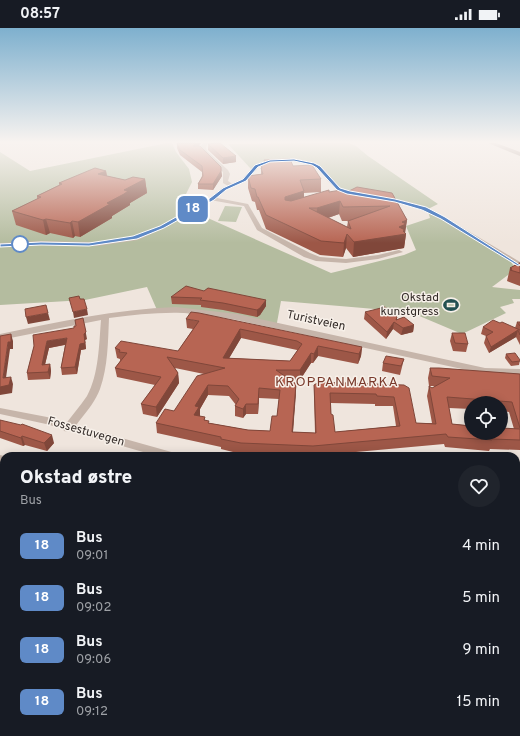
<!DOCTYPE html>
<meta charset="utf-8">
<style>
:root{--surface:#171b24;--page:#20242c;--text:#f1f3f6;--muted:#9ea1a6}
body{margin:0;font-family:Overpass,sans-serif;background:var(--page);color:var(--text);height:100vh;display:flex;flex-direction:column;font-size:15px;white-space:nowrap}
*{box-sizing:border-box;margin:0}
p{font-size:13px;color:var(--muted)}
.icon{flex:none;width:22px;height:22px;fill:none;stroke:currentColor;stroke-width:2;stroke-linecap:round;stroke-linejoin:round}
.map{position:relative;flex:1;overflow:hidden}
.side{position:absolute;left:0px;top:424px;width:520px;height:284px;display:flex;flex-direction:column;background:var(--surface);border-radius:12px 12px 0 0;box-shadow:0 2px 10px #0003}
.side>*{flex:none}
.badge{padding:0 8px;border-radius:6px;font-size:14px;line-height:26px}
.controls{position:absolute;left:464px;top:368px;display:grid;gap:8px}
.controls a{display:grid;place-items:center;width:44px;height:44px;border-radius:50%;background:var(--surface);box-shadow:0 2px 10px #0003;font-size:20px}
.map>.badge{position:absolute;translate:-50% -50%;box-shadow:0 0 0 2px #fff}
.round{display:grid;place-items:center;flex:none;width:42px;height:42px;border-radius:21px;background:var(--page)}
.summary{display:flex;align-items:center;justify-content:space-between;height:68px;padding:0 20px}
h1{font-size:19px;font-weight:800;line-height:30px}
ul{padding:0;list-style:none}
li{display:flex;align-items:center;gap:12px;height:52px;padding:0 20px}
li div{flex:1}
li b{display:block;font-size:15px}
li em{font-style:normal}
li .badge{min-width:44px;font-weight:700;text-align:center}
.status{display:flex;justify-content:space-between;align-items:center;height:28px;padding:0 20px;background:var(--surface);direction:ltr}
.status svg{height:11px;fill:currentColor}
.map>svg:first-child{display:block}
.green{fill:#b4bc9f}
.water{fill:#7fa9a8}
.lines{fill:none;stroke-linecap:round;stroke-linejoin:round}
.minor{fill:#c6b5aa;fill-rule:evenodd}
.tertiary{fill:#c6b5aa;fill-rule:evenodd}
.secondary{fill:#99857c;fill-rule:evenodd}
.wall{fill:#9d5747;fill-rule:evenodd}
.shaded-wall{fill:#80473a}
.building{fill:#b76553;stroke:#80473a;fill-rule:evenodd}
.line{fill:#5f8ac7;stroke:#fff}
.stop-dot{fill:#fff;stroke:#5f8ac7;stroke-width:2}
.labels{text-anchor:middle;dominant-baseline:central;stroke-width:3;stroke-linejoin:round;paint-order:stroke}
.poi-label{font-size:12px;fill:#342c29;stroke:#f7f0e9;text-anchor:end}
.street-label{font-size:12px;fill:#342c29;stroke:#f7f0e9}
.quarter-label{font-size:14px;letter-spacing:1px;fill:#793a2c;stroke:#f7f0e9}
</style>
<div class="status"><b>08:57</b><svg viewBox="0 0 49 12"><path d="M0 12V9h3v3zM5 12V6h3v6zM10 12V3h3v9zM15 12V0h3v12zM26 1h20v11H26zM47 4h2v5h-2z"/></svg></div>
<div class="map">
<svg width="520" height="708" viewBox="0 0 520 708">
<rect width="100%" height="100%" fill="#efe5dd"/>
<g class="green">
<path d="M167,115H172L176,124L189,141L192,154L183,172L210,191L331,245L404,227L416,222L406,198L430,190L427,180L350,165L337,158L316,136L300,132L257,138L251,141L228,116L349,115L356,118L368,128L438,176L428,181L511,234L516,241L492,259L520,262V271H512L514,275L500,279L506,285L462,306L410,284L281,273L276,300L225,289L157,282L147,259L85,272L0,277V124L30,143Z"/>
<path d="M225,178L242,179L236,194L218,193Z"/>
<path d="M516,451H520V708H398L394,704H516Z"/>
<path d="M4,469V701L0,702V471Z"/>
</g>
<path class="water" d="M8,704H385L390,708H0Z"/>
<g class="lines">
<g class="minor">
<path d="M203,115H208L206,119L207,123L228,142L230,146L228,153L234,157V159H230L223,155V144L203,125L200,119Z"/>
<path d="M212,169L248,176L262,200L310,225L320,229L346,231L378,227L399,222L403,224L378,231L346,235L316,233L304,229L257,202L244,178L210,172V170Z"/>
<path d="M176,279L237,286L485,340L520,341V347L485,346L237,292C219,289 202,286 184,285C159,284 134,287 109,290C108,313 108,339 100,361C96,372 88,382 80,392C75,398 73,405 64,403L63,400C70,389 80,379 87,368C99,346 99,316 101,292L0,312V306C58,294 116,281 176,279Z"/>
<path d="M0,427L4,428V436L0,435Z"/>
</g>
<g class="tertiary">
<path d="M294,130L315,135L326,142L331,150L341,160L364,167L361,169L347,166L337,162L327,152L322,144L311,137L294,134L270,135L259,139L246,153L226,162L214,172L164,200L138,212L98,218L41,217L0,219V215L41,213L98,214L133,208L160,198L210,170L222,160L242,151L255,137L269,131Z"/>
<path d="M383,168L414,175L436,184L520,234V239L432,186L410,178L381,171L380,170Z"/>
<path d="M0,380L47,389L175,425L177,428H157L46,396L0,386Z"/>
<rect x="516" y="435" width="4" height="8"/>
</g>
<path class="secondary" d="M488,115H496L520,124V128Z"/>
</g>
<g class="wall">
<path d="M177,115L199,118L221,139L222,148L213,162L198,161V156L202,148V144L180,127L177,120Z"/>
<path d="M208,116L236,128V134L223,136L208,122Z"/>
<path d="M264,132L293,138L321,151V164L304,165V169L329,164L392,165L407,192L405,202V205L406,206L404,220L353,229L346,220L343,229L320,227L266,201L259,182H257L255,174L252,173L248,160V148L261,146V136H264ZM339,186L342,193H348L347,199L328,190Z"/>
<path d="M106,143L107,148L125,152L145,151L147,165L130,175V177L112,188V190L80,209L75,208L73,210L50,205L46,207L16,197L12,183L37,171V168L59,157V155Z"/>
<path d="M520,235V258L507,253L510,240Z"/>
<path d="M204,263L266,278L260,287L257,289L223,282L201,279V277L172,276L171,269Z"/>
<path d="M365,284L397,289V292L414,297L413,304L401,307L393,301L386,311L364,291Z"/>
<path d="M186,291L362,319L361,328L358,336L318,328L313,335H311L300,352H291L296,356L293,404L315,405L314,367V357H404L416,395H432L427,368L429,358L432,360L435,358H429L428,350L430,340L520,346V422L490,421L489,423L445,419L444,416L312,428L241,426L221,421V419L157,405L156,395L174,383L204,346L175,340L178,345L179,355L157,389L143,386L141,376L155,357L117,349L115,340L120,333V331L117,330L115,320L178,323L193,301L187,300ZM241,310L297,322V323L290,333L229,330ZM208,367L229,368L236,377L235,378V388L243,390L246,386H258L259,370L279,371L277,388L270,403L248,402L209,395L200,388V381ZM331,375L375,376V378H393L396,398L335,404L331,386ZM471,375H501V383L509,384L514,401L452,396L449,380L471,381Z"/>
<path d="M517,294H520V317L516,309L489,325L484,315L486,308L481,306L483,299L500,295L515,300Z"/>
<path d="M452,305L468,316L466,324L453,323L450,313Z"/>
<path d="M87,311L85,312L86,321L81,322L77,346L62,347L61,340L65,317L49,320L45,337L50,336L51,343L50,351L28,352L27,345L34,318Z"/>
<path d="M506,326L520,332L519,337L511,338L505,330Z"/>
<path d="M404,331L400,347L382,343L383,335Z"/>
<path d="M0,392L54,415L47,423L25,417L23,418L0,410Z"/>
</g>
<g class="shaded-wall">
<path d="M196,115H201L194,124L193,118Z"/>
<path d="M236,128V134L223,136V130Z"/>
<path d="M106,143L108,156L98,146Z"/>
<path d="M221,143L222,148L213,162V156Z"/>
<path d="M145,151L147,165L130,175V177L112,188V190L80,209L78,194L107,175L124,162Z"/>
<path d="M304,163V176L285,183V169Z"/>
<path d="M340,173L339,186L316,194L317,180Z"/>
<path d="M46,191L50,205L46,207L43,192Z"/>
<path d="M407,192L405,206H406L404,220L353,229L354,214L399,199L402,194Z"/>
<path d="M72,193L75,208L73,210L70,195Z"/>
<path d="M347,206L346,220L343,229L344,215Z"/>
<path d="M266,272V278L260,287L257,289V282Z"/>
<path d="M87,281L88,287L74,290L73,284Z"/>
<path d="M48,285L50,292L28,296L26,289Z"/>
<path d="M83,290L87,311L85,312L86,321L81,322L77,346L75,339L80,316L84,306Z"/>
<path d="M394,294L393,301L386,311L387,304Z"/>
<path d="M414,297L413,304L401,307L403,300Z"/>
<path d="M240,301L241,310L224,339L223,330Z"/>
<path d="M518,302L516,309L489,325L491,319Z"/>
<path d="M11,306L13,313V321H10L5,357L3,350L8,314Z"/>
<path d="M67,310L68,316L49,320L43,344L42,337L47,313Z"/>
<path d="M318,318V328L313,335L314,326Z"/>
<path d="M362,319L361,328L358,336L359,326Z"/>
<path d="M311,325V335L300,352V342Z"/>
<path d="M50,336L51,343L50,351L48,344Z"/>
<path d="M178,345L179,355L157,389L156,379Z"/>
<path d="M11,349L13,356L12,365L0,367V359Z"/>
<path d="M296,356V366L292,415V404Z"/>
<path d="M208,357V367L200,381V388L194,387L195,378Z"/>
<path d="M259,360V370L258,386V376Z"/>
<path d="M246,376V386L243,390V381Z"/>
<path d="M52,407L54,415L47,423L44,415Z"/>
<path d="M22,408L25,417L23,418L21,410Z"/>
</g>
<g class="building">
<path d="M177,115H196L193,118H200L221,139V143L213,156H198L203,148L202,138L180,122Z"/>
<path d="M216,115H220L236,128L223,130L208,116Z"/>
<path d="M290,131L293,138L312,137L321,151L300,152L304,163L285,169V172L291,173L329,162V164L341,162L347,164L357,159L392,165L407,192L402,194L406,196L399,199L405,202L403,203L406,206L354,214L347,206L344,215L321,213L266,187L258,169H257L255,161L251,160L248,148L263,146L261,140H262L261,136H265L264,132ZM340,173L343,179L390,178L348,193L351,201L309,180H317Z"/>
<path d="M95,140L106,143L98,146L125,152L133,149L145,151L124,162L128,163L124,166L107,175L110,176L78,194L72,193L70,195L46,191L43,192L12,183L41,169L37,168L62,156L59,155Z"/>
<path d="M519,235H520V245L510,242L512,241L510,240Z"/>
<path d="M186,258L204,263L208,260L266,272L260,280L257,282L223,275L200,272L202,270L171,269Z"/>
<path d="M79,268L80,271H84L87,281L73,284L69,270Z"/>
<path d="M46,277L48,285L26,289L25,281Z"/>
<path d="M385,279L397,289L396,292L404,289L414,297L403,300L394,294L387,304L365,284Z"/>
<path d="M191,284L199,285L362,319L359,326L318,318L314,326L311,325L300,342H276L296,356L292,404L316,405L314,357L319,354L404,357L409,360L416,395L436,396L429,358L432,360L450,350L432,348L430,340H439L520,346V400L512,374L447,369L452,396L471,398V405H501V400L520,401V412L492,411V412L448,409L446,406L313,418L241,415L221,411V409L156,395L165,381L174,383L197,348L225,340L167,329L178,345L156,379L141,376L161,349L115,340L127,325L119,324L120,322L115,320L121,313L178,323L199,293L186,291ZM240,301L297,313L302,316L290,333L223,330ZM208,357L228,358L239,371L235,378L243,381L246,376H258L259,360L280,362L277,388H272L270,403L248,402L208,395L209,393L204,392L205,389L194,387L199,379L195,378ZM330,365L376,366L377,368L394,369L400,398L335,404L333,387L331,386Z"/>
<path d="M83,290L86,304L84,306L85,315L80,316L75,339L61,340L67,310L47,313L42,337L50,336L48,344L27,345L34,318L33,307L74,300V298H76L75,292Z"/>
<path d="M493,292L500,295L502,294L520,302V307L518,302L491,319L486,308L493,304L483,299Z"/>
<path d="M517,294H520V298Z"/>
<path d="M452,305H465L468,316L455,315Z"/>
<path d="M11,306V314H8L3,350L11,349L9,357L0,359V308Z"/>
<path d="M515,325L520,332V333L512,334L506,326Z"/>
<path d="M386,328L404,331L401,338L383,335Z"/>
<path d="M0,392L21,397L22,396L52,407L44,415L22,408L21,410L0,403Z"/>
</g>
<linearGradient id="sky" x2="0" y2="1"><stop stop-color="#7eb0ce"/><stop offset="0.53" stop-color="#f8f3f0"/><stop offset="1" stop-color="#f8f3f0" stop-opacity="0"/></linearGradient>
<rect width="520" height="215" fill="url(#sky)"/>
<path class="line" d="M294,131L314,135L320,138L340,160L350,163L395,171L426,179L445,189L520,237L518,238L441,191L422,182L395,174L347,166L337,162L317,140L312,137L294,133L270,134L258,139L246,153L226,162L214,172L164,200L137,211L89,218L41,217L0,219V216L41,214L89,215L133,208L160,198L210,170L223,160L243,151L255,137L270,132Z"/>
<defs>
<symbol id="stadium-bare" viewBox="-9 -9 18 18"><path d="M0-5a6.5 5 0 1 0 0 10a6.5 5 0 1 0 0-10ZM-3.5-1.8h7v3.6h-7Z" fill="#235051" stroke="#f7f0e9" stroke-width="2.5" paint-order="stroke"/></symbol>
</defs>
<g fill-rule="evenodd">
<use href="#stadium-bare" x="440" y="266" width="22" height="22"/>
</g>
<circle class="stop-dot" cx="20" cy="216" r="8"/>
<g class="labels">
<g class="poi-label">
<text x="439" y="270">Okstad<tspan x="439" dy="14">kunstgress</tspan></text>
</g>
<g class="street-label">
<text transform="translate(316 293) rotate(12)">Turistveien</text>
<text transform="translate(86 404) rotate(16)">Fossestuvegen</text>
</g>
<g class="quarter-label">
<text x="337" y="354">KROPPANMARKA</text>
</g>
</g>
</svg>
<div class="controls">
<a><svg class="icon" aria-label="locate" viewBox="0 0 24 24"><circle cx="12" cy="12" r="6"/><path d="M12 2v4M12 18v4M2 12h4M18 12h4"/></svg></a>
</div>
<b class="badge" style="left:193px;top:181px;background:#5f8ac7;color:#fff">18</b>
<section class="side">
<div class="summary"><div><h1>Okstad østre</h1><p>Bus</p></div><a class="round"><svg class="icon" aria-label="heart" viewBox="0 0 24 24"><path d="M12 20l-8-8c-3-5 5-10 8-4 3-6 11-1 8 4z"/></svg></a></div>
<ul>
<li><span class="badge" style="background:#5f8ac7;color:#fff">18</span><div><b>Bus</b><p>09:01</p></div><em>4 min</em></li>
<li><span class="badge" style="background:#5f8ac7;color:#fff">18</span><div><b>Bus</b><p>09:02</p></div><em>5 min</em></li>
<li><span class="badge" style="background:#5f8ac7;color:#fff">18</span><div><b>Bus</b><p>09:06</p></div><em>9 min</em></li>
<li><span class="badge" style="background:#5f8ac7;color:#fff">18</span><div><b>Bus</b><p>09:12</p></div><em>15 min</em></li>
</ul>
</section>
</div>
